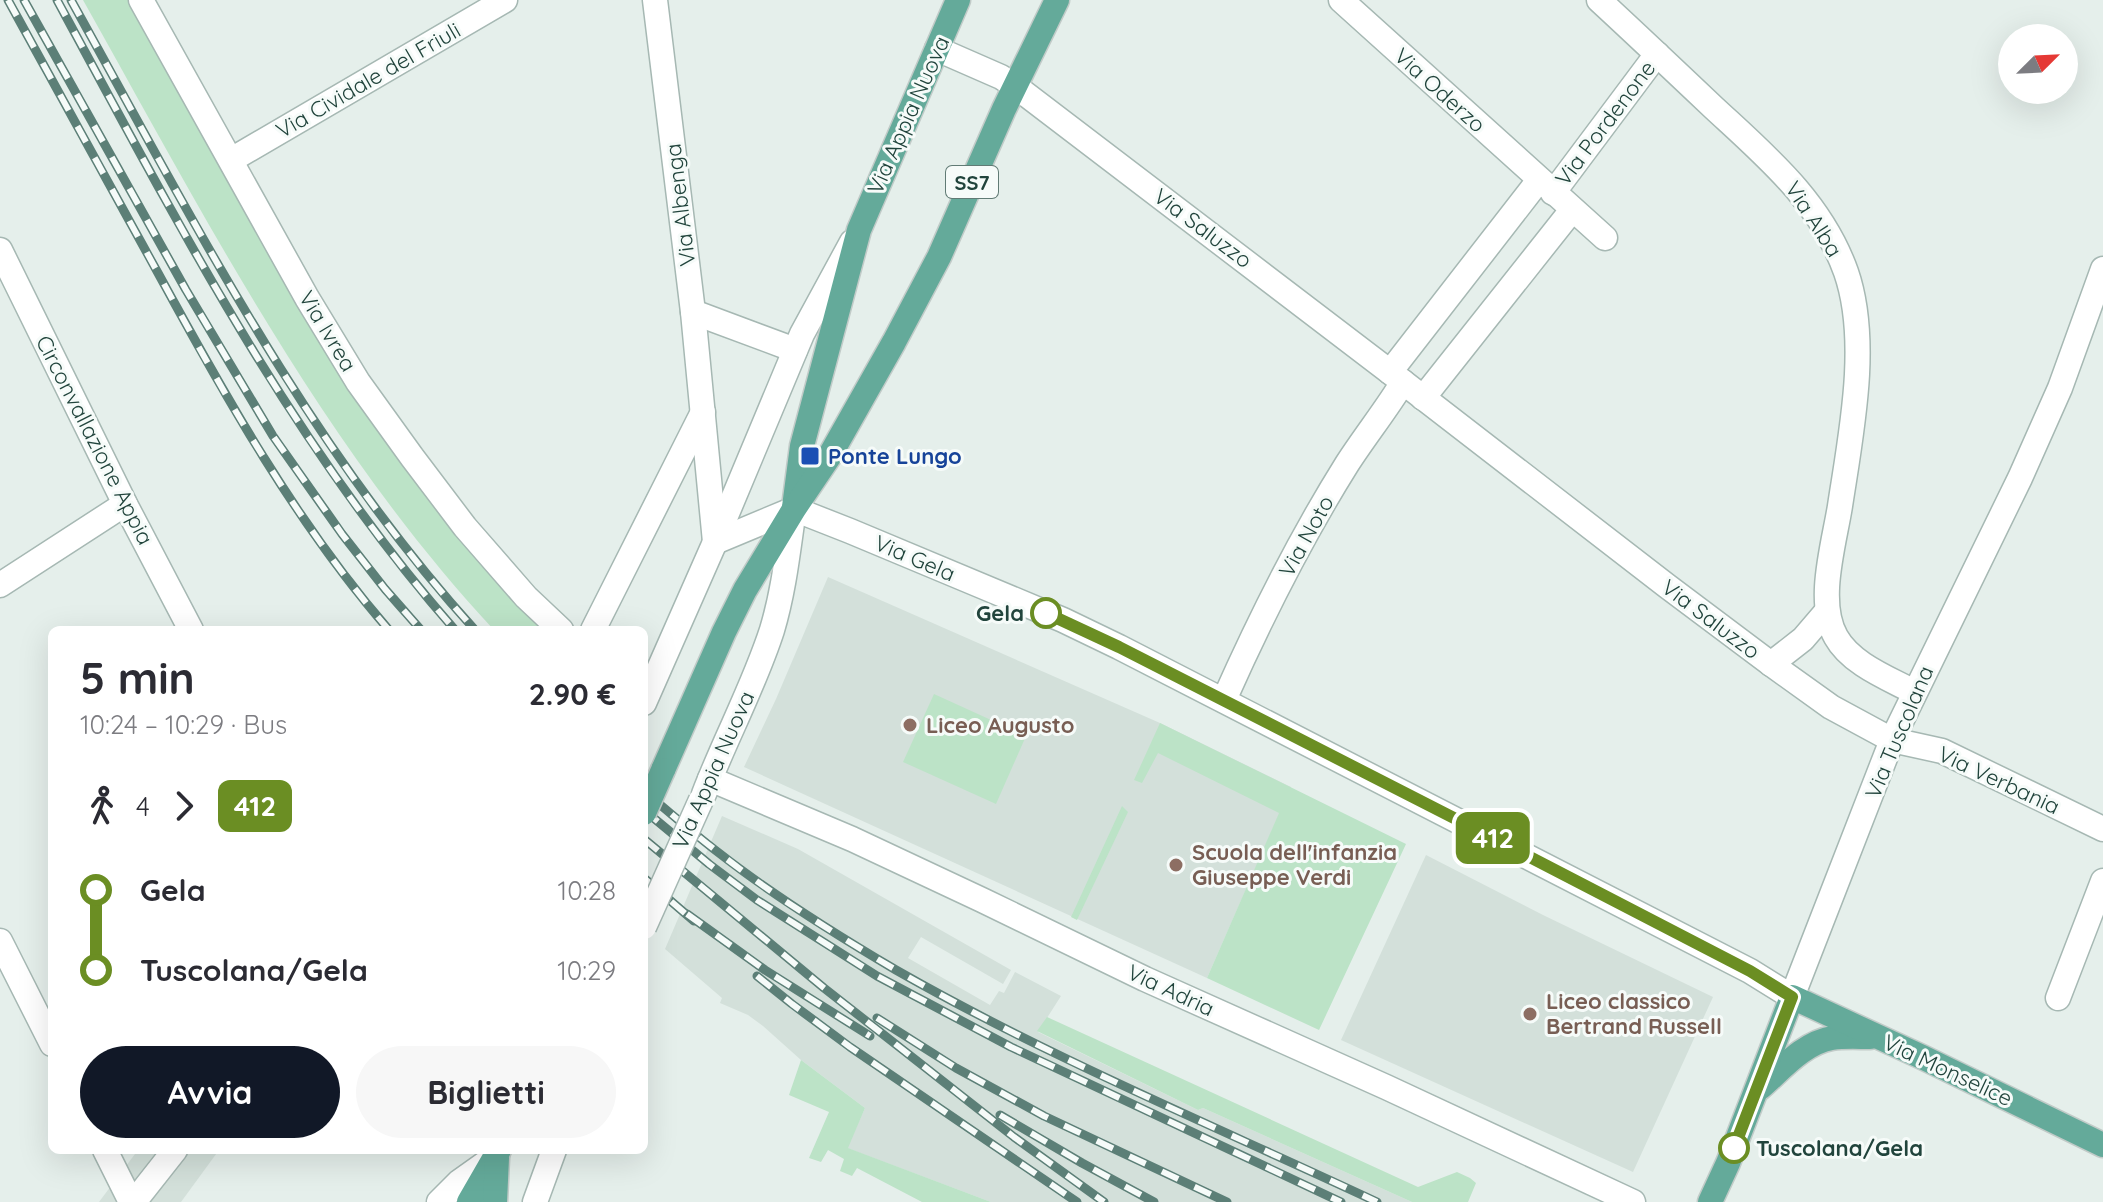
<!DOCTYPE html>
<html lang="it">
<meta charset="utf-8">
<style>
:root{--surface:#fff;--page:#f7f7f7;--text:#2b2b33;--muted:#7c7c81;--accent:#111827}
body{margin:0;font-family:Quicksand,sans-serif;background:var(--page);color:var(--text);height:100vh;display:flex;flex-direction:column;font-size:30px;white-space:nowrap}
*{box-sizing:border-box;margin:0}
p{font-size:26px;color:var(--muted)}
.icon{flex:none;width:44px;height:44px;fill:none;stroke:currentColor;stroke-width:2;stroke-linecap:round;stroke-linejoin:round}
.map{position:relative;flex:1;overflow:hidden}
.sheet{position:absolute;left:48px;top:626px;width:600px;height:528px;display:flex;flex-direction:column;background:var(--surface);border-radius:12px;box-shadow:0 8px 32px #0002}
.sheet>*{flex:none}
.badge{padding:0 16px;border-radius:12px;font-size:28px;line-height:52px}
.needle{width:52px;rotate:66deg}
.controls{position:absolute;left:1998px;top:24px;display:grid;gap:16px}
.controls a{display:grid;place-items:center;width:80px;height:80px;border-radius:50%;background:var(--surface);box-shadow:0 8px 32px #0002;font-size:40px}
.map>.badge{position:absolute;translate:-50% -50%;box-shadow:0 0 0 4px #fff}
.legs{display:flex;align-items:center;gap:12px;height:88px;padding:0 32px;font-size:26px}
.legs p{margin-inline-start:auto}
.summary{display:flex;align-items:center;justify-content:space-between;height:136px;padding:0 32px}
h1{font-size:44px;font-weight:700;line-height:60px}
.button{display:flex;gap:16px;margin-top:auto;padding:16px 32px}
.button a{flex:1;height:92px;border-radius:48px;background:var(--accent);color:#fff;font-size:32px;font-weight:700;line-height:92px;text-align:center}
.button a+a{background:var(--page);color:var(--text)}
ul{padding:0 32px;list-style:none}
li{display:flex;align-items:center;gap:28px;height:80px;font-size:30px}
li i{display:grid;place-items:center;width:12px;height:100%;margin:0 10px;background:currentColor}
li i::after{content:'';width:20px;height:20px;margin:-10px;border:6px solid;border-radius:50%;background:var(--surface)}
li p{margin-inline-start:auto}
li:first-child i{background:linear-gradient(#0000 50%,currentColor 0)}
li:last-child i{background:linear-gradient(currentColor 50%,#0000 0)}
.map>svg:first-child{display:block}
.built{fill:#d3e0da}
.green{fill:#bce3c7}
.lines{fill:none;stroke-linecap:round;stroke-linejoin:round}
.minor-casing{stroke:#a6b8b3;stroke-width:27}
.major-casing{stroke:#c1cbc8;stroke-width:27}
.minor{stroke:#fff;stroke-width:24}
.major{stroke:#64aa9a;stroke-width:24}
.rail-casing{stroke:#5c7f77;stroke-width:9}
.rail{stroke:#f6fbf9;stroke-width:6;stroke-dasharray:18;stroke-linecap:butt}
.minor-bridge-casing{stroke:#a6b8b3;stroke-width:27;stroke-linecap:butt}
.major-bridge-casing{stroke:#c1cbc8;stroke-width:27;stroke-linecap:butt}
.minor-bridge{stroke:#fff;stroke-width:24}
.major-bridge{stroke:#64aa9a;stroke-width:24}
.line-1-casing{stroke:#fff;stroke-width:18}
.line-1{stroke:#6b8e23;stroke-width:12}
.transit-dot{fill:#1a4fb4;stroke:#f6fbf9;stroke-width:3}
.stop-1-dot{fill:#fff;stroke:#6b8e23;stroke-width:4}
.education-dot{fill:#8d6e63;stroke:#f6fbf9;stroke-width:3}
.labels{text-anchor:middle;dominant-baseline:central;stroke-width:6;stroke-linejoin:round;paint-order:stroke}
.shield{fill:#f6fbf9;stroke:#617b75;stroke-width:2}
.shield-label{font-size:20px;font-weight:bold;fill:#21443c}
.street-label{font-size:22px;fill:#21443c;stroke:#f6fbf9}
.transit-label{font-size:22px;font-weight:bold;fill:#164399;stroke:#f6fbf9;text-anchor:start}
.stop-label{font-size:22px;font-weight:bold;fill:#21443c;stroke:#f6fbf9;text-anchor:end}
.education-label{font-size:22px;font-weight:bold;fill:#785e54;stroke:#f6fbf9;text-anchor:start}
</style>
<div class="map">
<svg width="2103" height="1202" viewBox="0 0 2103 1202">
<rect width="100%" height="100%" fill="#e5efeb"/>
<g class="built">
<path d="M828,577L1160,723L1291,787L1207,978L744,767L776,699Z"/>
<path d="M722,816L798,849L1011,970L1003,984L921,937L908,958L990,1005L999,991L1004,993L1015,972L1061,996L1038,1032L1198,1110L1203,1108L1412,1202H991L847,1148L865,1108L801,1060L763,1026L748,1015L720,1003L722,998L665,949Z"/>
<path d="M1426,855L1543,915L1713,997L1633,1172L1341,1040Z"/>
<path d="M138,1150H219L181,1202H99Z"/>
</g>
<g class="green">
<path d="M83,0H132L299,300L546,630H494C322,445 206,219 83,0Z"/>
<path d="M934,694L1026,736L996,804L903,762Z"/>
<path d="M1160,723L1406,844L1319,1030L1207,978L1279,813L1158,753L1142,783L1134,780Z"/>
<path d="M1122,806L1128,812L1077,920L1071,917Z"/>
<path d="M1047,1017L1418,1187L1457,1172L1470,1178L1476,1183L1468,1202H1412L1203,1108L1198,1110L1037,1031Z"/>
<path d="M801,1060L865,1108L848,1148L991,1202H922L857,1168L852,1176L840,1171L844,1159L828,1150L821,1162L809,1158L829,1112L789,1095Z"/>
</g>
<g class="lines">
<defs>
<g id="minor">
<path d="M141,0L307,298L358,382L412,457L465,527L526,597L561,630"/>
<path d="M655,0L693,312L715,542"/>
<path d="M1341,0L1605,238"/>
<path d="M1599,0C1638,36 1676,72 1714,108C1767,157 1821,202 1846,272C1870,341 1851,434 1840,506C1834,544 1816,602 1836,637C1851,664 1888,678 1914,692"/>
<path d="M937,49L1001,77L1015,86L1390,372"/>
<path d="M231,160L505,0"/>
<path d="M1539,180L1390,372L1667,586L1771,664L1831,707L1892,740L1942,751L2103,829"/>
<path d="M1553,193L1657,54"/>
<path d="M0,250L125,504L191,630"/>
<path d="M693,312L795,350"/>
<path d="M1423,398L1572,210"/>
<path d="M715,542L794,509L850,531L1063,620L1119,647L1750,971L1792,997L1892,740L2020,478L2060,388L2103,269"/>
<path d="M0,585L125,504"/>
<path d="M593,630L703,412"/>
<path d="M1771,664L1803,639L1827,611"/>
<path d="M1224,700C1260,619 1300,539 1347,464C1365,436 1386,410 1403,382"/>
<path d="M644,703L715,542L802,334L852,242"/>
<path d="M710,779L852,839L982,900L1145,979L1386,1087L1633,1202"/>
<path d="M704,794C725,739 754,686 772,630C784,590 788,550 794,509"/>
<path d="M0,941L52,1044"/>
<path d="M2058,998L2103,881"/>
<path d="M105,1150L131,1202"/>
<path d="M134,1202L175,1150"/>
<path d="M439,1202L459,1182L497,1155"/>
<path d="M535,1202L554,1150"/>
</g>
<g id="major">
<path d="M794,507L802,446L859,230L958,0"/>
<path d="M663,770L724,632L745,590L794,509L829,457L894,342L939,257L1004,109L1057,0"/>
<path d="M1760,1088C1781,1070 1803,1043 1832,1038C1844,1036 1858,1037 1870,1037"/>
<path d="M469,1202L499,1150"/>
<path d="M495,1202L497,1158"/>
<path d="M1710,1202L1728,1163L1792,997L1922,1057L2103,1145"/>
</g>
</defs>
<use href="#minor" class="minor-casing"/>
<use href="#major" class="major-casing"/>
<use href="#minor" class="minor"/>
<use href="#major" class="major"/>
<defs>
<g id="rail">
<path d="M8,0C58,91 108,182 158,273C225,396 296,523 389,630"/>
<path d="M24,0L186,290L273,436L342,534L385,589L421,630"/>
<path d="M57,0C175,218 290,442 455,630"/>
<path d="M71,0C192,218 306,444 475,630"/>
<path d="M644,791C669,812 693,833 719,853C774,896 835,934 896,970C1050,1058 1217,1127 1377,1202"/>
<path d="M644,810L709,864L757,900L877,976L1011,1047L1341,1202"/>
<path d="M644,839L824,988L1014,1137L1104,1202"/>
<path d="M644,878L694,921"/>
<path d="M687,914L765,970L870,1036"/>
<path d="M757,976L792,1004L850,1047L1077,1202"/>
<path d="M877,1018L956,1068L1044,1116L1227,1202"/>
<path d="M1000,1115L1082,1163L1154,1202"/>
</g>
</defs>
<use href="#rail" class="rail-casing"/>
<use href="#rail" class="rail"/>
<defs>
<path id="minor-bridge" d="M644,927L701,800"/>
<path id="major-bridge" d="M644,813L663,770"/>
</defs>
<use href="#minor-bridge" class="minor-bridge-casing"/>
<use href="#major-bridge" class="major-bridge-casing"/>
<use href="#minor-bridge" class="minor-bridge"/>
<use href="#major-bridge" class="major-bridge"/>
</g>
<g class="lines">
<defs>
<path id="line-1" d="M1046,613L1119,647L1499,841L1750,971L1792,997L1734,1148"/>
</defs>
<use href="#line-1" class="line-1-casing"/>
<use href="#line-1" class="line-1"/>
</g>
<rect class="transit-dot" x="800" y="446" width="20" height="20" rx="4"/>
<g class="stop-1-dot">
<circle cx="1046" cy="613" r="14"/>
<circle cx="1734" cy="1148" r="14"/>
</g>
<g class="education-dot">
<circle cx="910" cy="725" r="8"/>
<circle cx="1176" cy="865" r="8"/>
<circle cx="1530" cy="1014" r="8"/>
</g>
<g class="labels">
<rect class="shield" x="946" y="166" width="52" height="32" rx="6"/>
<g class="shield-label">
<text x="972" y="182">SS7</text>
</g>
<g class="street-label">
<text transform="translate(368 80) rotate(-30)">Via Cividale del Friuli</text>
<text transform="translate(1440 90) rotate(42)">Via Oderzo</text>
<text transform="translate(908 115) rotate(-66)">Via Appia Nuova</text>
<text transform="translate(1605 123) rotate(-53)">Via Pordenone</text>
<text transform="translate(680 205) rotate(-97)">Via Albenga</text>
<text transform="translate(1814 219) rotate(57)">Via Alba</text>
<text transform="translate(1203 228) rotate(37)">Via Saluzzo</text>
<text transform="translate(328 331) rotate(59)">Via Ivrea</text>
<text transform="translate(95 440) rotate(63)">Circonvallazione Appia</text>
<text transform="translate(1306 536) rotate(-61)">Via Noto</text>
<text transform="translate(915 558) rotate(23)">Via Gela</text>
<text transform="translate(1711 619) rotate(37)">Via Saluzzo</text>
<text transform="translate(1899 732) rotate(-67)">Via Tuscolana</text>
<text transform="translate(713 770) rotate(-66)">Via Appia Nuova</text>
<text transform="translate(1999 780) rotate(25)">Via Verbania</text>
<text transform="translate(1171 990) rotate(25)">Via Adria</text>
<text transform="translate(1948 1070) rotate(25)">Via Monselice</text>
</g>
<g class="transit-label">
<text x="828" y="456">Ponte Lungo</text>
</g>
<g class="stop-label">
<text x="1024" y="613">Gela</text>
<text x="1756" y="1148" text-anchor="start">Tuscolana/Gela</text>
</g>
<g class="education-label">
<text x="926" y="725">Liceo Augusto</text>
<text x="1192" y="852">Scuola dell'infanzia<tspan x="1192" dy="25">Giuseppe Verdi</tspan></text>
<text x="1546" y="1001">Liceo classico<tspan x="1546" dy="25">Bertrand Russell</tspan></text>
</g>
</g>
</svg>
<div class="controls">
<a><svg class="needle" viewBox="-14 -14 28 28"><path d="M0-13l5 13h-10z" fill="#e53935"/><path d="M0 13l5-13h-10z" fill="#7c7c81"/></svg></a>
</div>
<b class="badge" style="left:1493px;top:838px;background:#6b8e23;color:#fff">412</b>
<section class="sheet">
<div class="summary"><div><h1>5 min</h1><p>10:24 – 10:29 · Bus</p></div><b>2.90 €</b></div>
<div class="legs"><svg class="icon" aria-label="walk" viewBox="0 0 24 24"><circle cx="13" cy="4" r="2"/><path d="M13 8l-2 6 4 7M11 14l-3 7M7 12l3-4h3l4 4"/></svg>4<svg class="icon" aria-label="forward" viewBox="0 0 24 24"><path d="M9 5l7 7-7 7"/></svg><b class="badge" style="background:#6b8e23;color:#fff">412</b></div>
<ul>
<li><i style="color:#6b8e23"></i><b>Gela</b><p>10:28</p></li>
<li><i style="color:#6b8e23"></i><b>Tuscolana/Gela</b><p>10:29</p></li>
</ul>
<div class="button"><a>Avvia</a><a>Biglietti</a></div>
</section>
</div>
